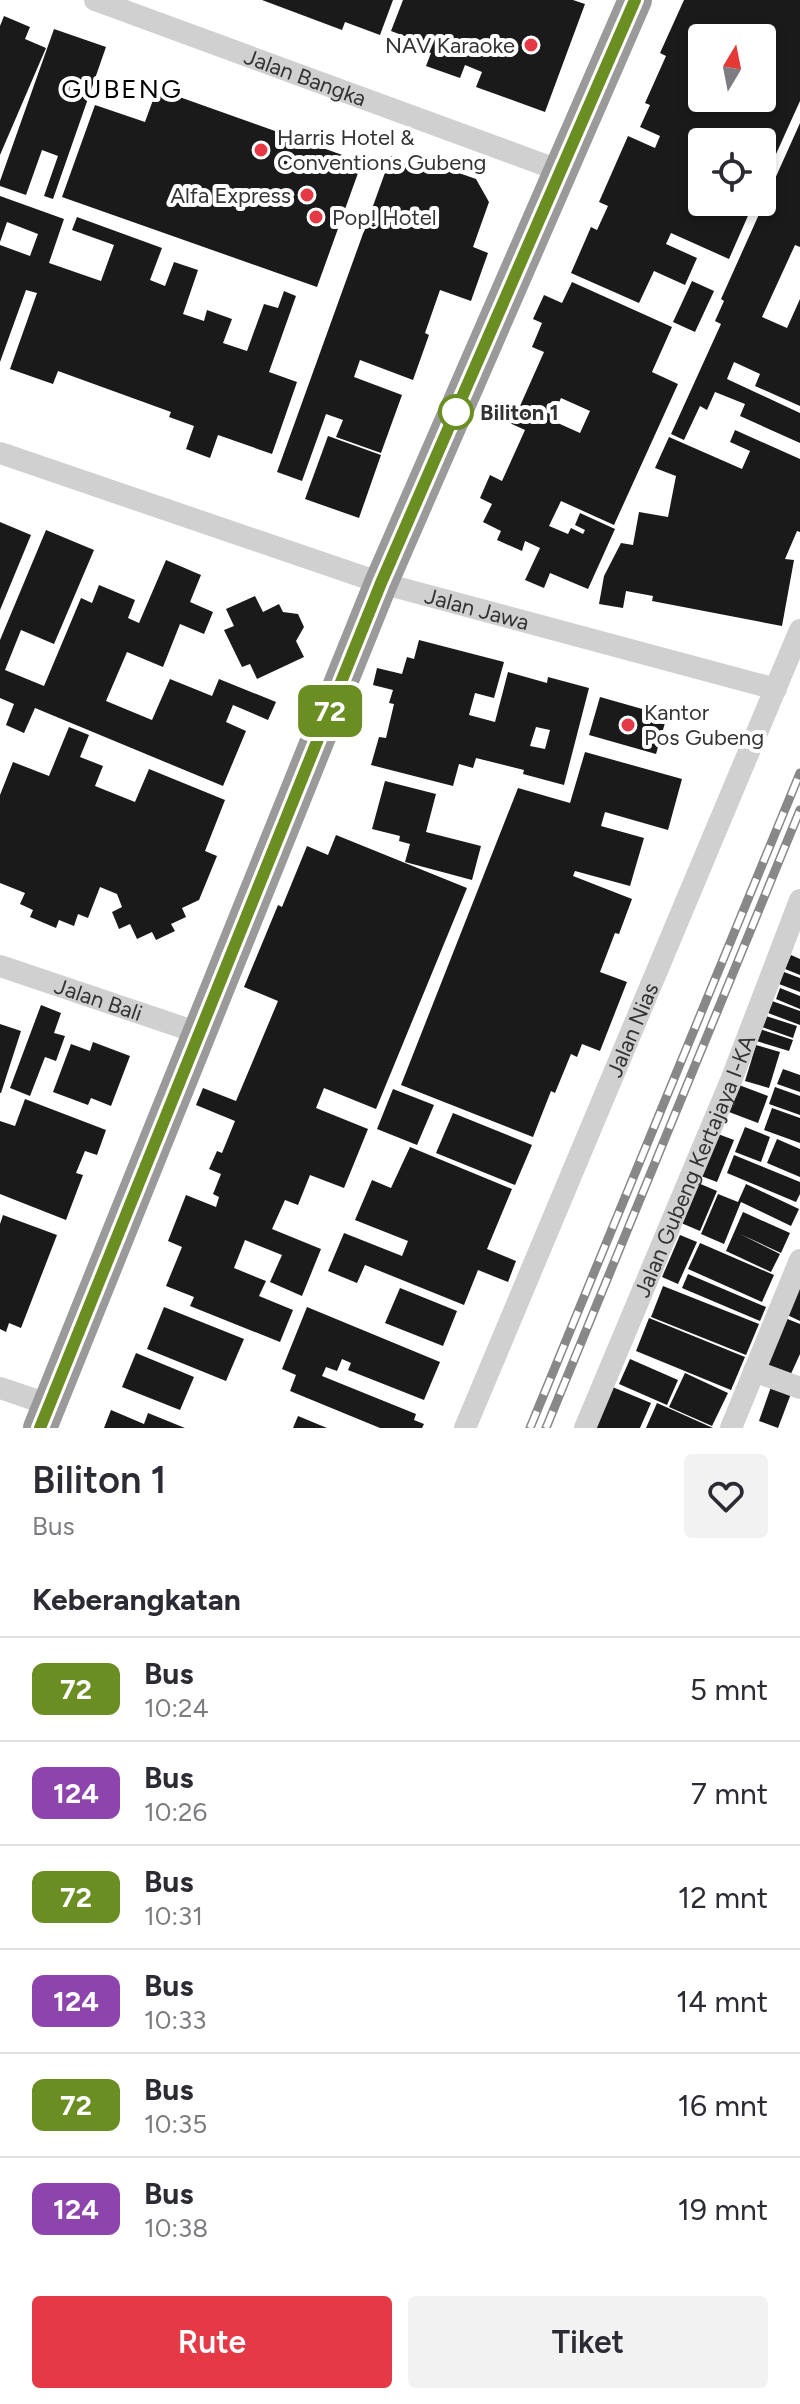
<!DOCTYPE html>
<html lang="id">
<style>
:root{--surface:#fff;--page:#f2f2f3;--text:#2b2b33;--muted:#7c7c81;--line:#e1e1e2;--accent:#e63946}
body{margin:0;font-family:Figtree,sans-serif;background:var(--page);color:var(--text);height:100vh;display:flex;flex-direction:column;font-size:30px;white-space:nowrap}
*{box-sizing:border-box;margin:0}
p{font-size:26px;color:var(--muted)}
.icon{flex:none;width:44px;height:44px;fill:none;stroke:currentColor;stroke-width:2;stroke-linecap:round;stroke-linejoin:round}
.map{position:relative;height:1428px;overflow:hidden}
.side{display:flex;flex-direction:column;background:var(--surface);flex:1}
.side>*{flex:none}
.badge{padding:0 16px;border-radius:12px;font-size:28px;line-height:52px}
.needle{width:52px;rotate:10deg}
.buttons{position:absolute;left:688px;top:24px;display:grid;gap:16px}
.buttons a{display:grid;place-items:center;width:88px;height:88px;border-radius:8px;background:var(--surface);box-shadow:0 4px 12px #0003;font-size:40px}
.map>.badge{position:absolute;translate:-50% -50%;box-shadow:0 0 0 4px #fff}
h2{padding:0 32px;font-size:30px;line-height:72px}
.round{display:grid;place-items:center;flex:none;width:84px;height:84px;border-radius:8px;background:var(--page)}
.summary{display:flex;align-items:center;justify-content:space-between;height:136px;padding:0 32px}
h1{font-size:38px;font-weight:600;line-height:60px}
.button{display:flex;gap:16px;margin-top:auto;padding:16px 32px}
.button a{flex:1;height:92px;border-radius:8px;background:var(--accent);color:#fff;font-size:32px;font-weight:600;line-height:92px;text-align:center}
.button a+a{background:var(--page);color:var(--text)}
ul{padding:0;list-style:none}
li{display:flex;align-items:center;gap:24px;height:104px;padding:0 32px;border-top:2px solid var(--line)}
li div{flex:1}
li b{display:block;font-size:30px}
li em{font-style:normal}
li .badge{min-width:88px;font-weight:700;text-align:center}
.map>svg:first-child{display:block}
.building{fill:#1a1a1a;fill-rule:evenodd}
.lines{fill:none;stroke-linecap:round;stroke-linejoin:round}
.minor{stroke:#d0d0d0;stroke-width:22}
.highway{stroke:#9a9a9a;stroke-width:34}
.rail-casing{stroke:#888;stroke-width:9}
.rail{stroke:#fff;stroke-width:6;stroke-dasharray:18;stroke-linecap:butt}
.line-casing{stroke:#fff;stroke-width:18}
.line{stroke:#6b8e23;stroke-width:12}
.poi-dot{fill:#e63946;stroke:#fff;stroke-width:3}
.stop-dot{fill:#fff;stroke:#6b8e23;stroke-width:4}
.labels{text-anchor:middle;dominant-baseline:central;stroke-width:8;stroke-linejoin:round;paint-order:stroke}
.poi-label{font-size:22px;fill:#333;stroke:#fff;text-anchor:start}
.street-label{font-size:22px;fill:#333;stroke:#fff}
.stop-label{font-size:22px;font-weight:bold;fill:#333;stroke:#fff;text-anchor:start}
.quarter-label{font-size:26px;letter-spacing:2px;fill:#000;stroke:#fff}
</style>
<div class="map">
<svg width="800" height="1428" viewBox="0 0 800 1428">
<rect width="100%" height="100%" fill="#fff"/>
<g class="building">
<path d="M262,0H393L380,35L345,22L342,30Z"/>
<path d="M403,0H573L585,4L545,112L476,87L482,72L465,65L460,78L426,66L431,53L405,43L407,37L391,31Z"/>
<path d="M684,0H800V101L762,185V142H702V202H754L729,259L671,233L666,244L697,258L685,285L654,271L639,303L571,273L591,227L597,230L608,206L599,202L628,136L655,148L660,136L640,127L650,105L645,103L666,56L660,53ZM702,38H762V98H702Z"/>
<path d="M4,16L30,27L25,39L46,48L0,155V26Z"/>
<path d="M54,29L106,47L53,199L44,196L58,156L42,150L26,195L0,186V181Z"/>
<path d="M157,89L362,162L317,287L62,197L95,105L145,122Z"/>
<path d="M800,123V247L795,245L762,317L787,328L800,299V406L755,386L760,374L734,362L727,379L800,413V443L740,416L745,404L715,392L707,410L700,406L684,440L671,434L721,324L715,321L724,301L721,299Z"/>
<path d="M391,156L416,165L419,159L476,179L489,202L473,247L488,253L471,301L440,290L425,333L429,335L413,380L360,360L354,377L402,395L381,453L336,437L343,420L326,414L302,481L277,472Z"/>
<path d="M0,196L64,219L49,263L101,281L114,245L72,230L77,217L162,248L150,280L165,286L174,262L198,270L183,314L204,321L207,310L232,319L223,343L247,351L264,304L278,308L284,291L296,296L269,372L297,382L272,454L218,435L210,458L186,449L194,426L169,417L171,412L58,371L53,384L10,369L37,293L26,290L0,362V245L30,256L38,234L7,222L0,242Z"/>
<path d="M692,281L714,291L695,332L673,322Z"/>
<path d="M572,282L672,327L652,372L678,384L614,525L561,501L549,526L568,534L571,528L583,534L585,530L575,525L580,513L615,529L588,589L550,573L544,588L525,580L540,548L525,541L522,551L497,540L501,531L483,522L492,504L480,498L490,475L502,481L525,430L503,420L511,402L520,406L544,352L532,347L542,323L533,319L544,295L562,303ZM561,398L590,411L580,433L551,420Z"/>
<path d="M735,430L800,459V532L797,531L785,559L794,560L782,626L652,601L653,596L626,591L623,608L599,604L604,576L621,543L633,545L639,512L668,517L676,476L655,468L669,437L742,469L750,451L730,442Z"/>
<path d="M328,436L381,455L359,518L305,499Z"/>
<path d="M0,522L31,535L0,610Z"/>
<path d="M46,530L94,550L54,644L21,630L5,670L44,686L81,598L92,603L99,585L135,600L128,618L139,623L166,560L201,575L190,602L213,612L204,634L180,624L163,667L127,652L106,701L152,720L170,679L212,696L219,679L276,702L268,720L233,705L226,722L246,731L223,786L35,708L24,733L6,725L14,704L0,698V640Z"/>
<path d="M255,596L263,612L279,604L283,612L298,614L304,627L296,641L304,657L257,679L250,664L242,667L224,630L234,626L226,609Z"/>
<path d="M419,640L504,662L494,698L475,693L469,715L495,722L508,672L547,683L548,677L589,688L564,785L523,774L524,770L476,758L473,768L459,764L453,786L371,765L379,737L386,738L394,704L389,703L393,690L373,685L377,668L402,674L407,657L414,659ZM536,727L550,730L545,749L530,746Z"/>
<path d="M600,697L667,716L656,754L589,735Z"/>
<path d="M69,727L89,735L80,757L103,766L95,786L135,802L149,769L225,800L205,851L217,856L199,900L182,908L186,917L171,924L175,931L156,940L152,932L137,939L130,924L119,929L112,912L122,907L117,894L100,887L88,918L78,914L74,926L59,920L56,928L30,917L33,910L20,904L25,893L0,883V795L13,762L49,776Z"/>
<path d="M585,752L682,779L668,830L605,812L601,826L644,838L630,886L575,871L573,876L632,899L619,934L615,933L600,972L627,982L600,1051L582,1044L577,1057L571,1054L555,1093L551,1091L533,1137L401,1085L518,788L570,803Z"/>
<path d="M385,781L436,794L426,832L481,846L472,880L405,862L410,844L399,841L400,836L372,829Z"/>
<path d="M336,835L467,888L376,1109L324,1088L316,1108L368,1129L344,1188L310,1175L298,1205L285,1200L272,1229L321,1249L302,1296L270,1282L282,1255L245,1240L234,1268L266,1281L259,1296L293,1310L280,1342L190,1306L194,1297L166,1286L182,1247L168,1241L186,1195L216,1207L219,1197L213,1194L221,1174L209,1169L217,1151L222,1153L235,1121L196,1105L203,1088L236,1101L278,1001L244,987L278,905L282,907L307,846L328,855Z"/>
<path d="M791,955L800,959V975L785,969Z"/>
<path d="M784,972L800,978V992L779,984Z"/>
<path d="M780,988L800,996V1009L776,999Z"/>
<path d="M772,1001L800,1011V1025L768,1013Z"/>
<path d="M41,1005L61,1013L54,1033L65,1036L56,1061L45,1057L30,1096L10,1088Z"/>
<path d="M766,1016L797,1026L793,1038L762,1027Z"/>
<path d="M0,1024L21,1031L1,1093H0Z"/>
<path d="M757,1028L793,1040L789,1051L753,1040Z"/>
<path d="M93,1042L130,1056L111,1106L91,1098L88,1105L53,1092L71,1044L90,1051Z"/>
<path d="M756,1045L780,1052L769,1088L745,1081Z"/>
<path d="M783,1069L800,1075V1092L777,1084Z"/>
<path d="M739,1085L768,1096L758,1123L729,1112Z"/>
<path d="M775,1087L800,1096V1115L769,1104Z"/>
<path d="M393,1089L434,1105L417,1145L377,1129Z"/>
<path d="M25,1099L106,1130L97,1155L85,1151L76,1173L83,1175L66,1220L0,1194V1121L15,1126Z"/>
<path d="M772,1108L800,1118V1143L764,1130Z"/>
<path d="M453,1113L532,1145L515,1185L436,1153Z"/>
<path d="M745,1127L770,1137L761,1162L735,1152Z"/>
<path d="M718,1134L734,1140L717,1182L701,1176Z"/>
<path d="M777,1139L800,1149V1177L767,1163Z"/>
<path d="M410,1147L512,1189L487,1249L516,1261L508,1282L478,1270L464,1305L365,1265L357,1283L328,1271L344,1233L402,1256L408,1241L355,1220L372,1180L391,1188Z"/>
<path d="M734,1155L800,1182V1194L796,1202L727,1173Z"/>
<path d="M691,1180L717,1191L700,1231L674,1220Z"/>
<path d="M746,1184L799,1209L791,1226L741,1202L724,1244L701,1234L718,1194L738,1202Z"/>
<path d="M743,1212L790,1233L781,1253L740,1234L780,1254L771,1272L726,1251Z"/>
<path d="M3,1215L57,1235L21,1328L9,1323L6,1332L0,1329V1224Z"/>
<path d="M680,1235L697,1242L678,1284L662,1277Z"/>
<path d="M700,1243L774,1275L762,1302L688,1269Z"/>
<path d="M688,1274L766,1307L760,1321L682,1288Z"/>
<path d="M800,1278V1321L783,1313Z"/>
<path d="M663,1286L759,1324L746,1355L651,1317Z"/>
<path d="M400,1288L457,1311L443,1346L385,1323Z"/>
<path d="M164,1307L244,1339L226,1381L147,1349Z"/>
<path d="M307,1307L440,1362L424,1400L348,1370L351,1363L342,1359L337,1371L326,1367L322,1376L416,1414L414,1420L424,1424L422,1428H380L290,1391L296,1375L282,1369Z"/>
<path d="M649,1318L745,1357L731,1390L636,1351Z"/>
<path d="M785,1318L800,1324V1354L790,1376L764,1366Z"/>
<path d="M136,1353L194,1377L180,1410L122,1387Z"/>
<path d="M630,1359L678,1380L667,1405L619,1384Z"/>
<path d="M685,1373L728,1393L712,1426L669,1407Z"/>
<path d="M772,1384L792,1391L778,1428L759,1421Z"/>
<path d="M610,1386L651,1403L640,1428H593Z"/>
<path d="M657,1403L713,1428H646Z"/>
<path d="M111,1410L144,1424L148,1413L185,1428H104Z"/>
<path d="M298,1416L327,1428H293Z"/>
</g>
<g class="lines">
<g class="minor">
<path id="s1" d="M95,0L561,171"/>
<path id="s2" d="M0,453L381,583L776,689"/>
<path id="s3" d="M0,966L199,1033"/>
<path d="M754,1371L800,1388"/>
<path d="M0,1388L50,1405"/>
<path id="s4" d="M465,1428L800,630"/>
<path id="s5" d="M585,1428L732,1078L800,900"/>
<path d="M731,1428L800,1260"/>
</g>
<path class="highway" d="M40,1428L381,583L635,0"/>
<defs>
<g id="rail">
<path d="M530,1428L800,773"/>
<path d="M546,1428L800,810"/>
</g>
</defs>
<use href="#rail" class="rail-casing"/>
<use href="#rail" class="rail"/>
</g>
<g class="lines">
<defs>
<path id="line" d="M40,1428L381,583L635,0"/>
</defs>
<use href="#line" class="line-casing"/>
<use href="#line" class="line"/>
</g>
<g class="poi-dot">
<circle cx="531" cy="45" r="8"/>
<circle cx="261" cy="150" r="8"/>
<circle cx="307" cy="195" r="8"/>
<circle cx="316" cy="217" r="8"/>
<circle cx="628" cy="725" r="8"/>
</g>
<circle class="stop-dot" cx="456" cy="412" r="16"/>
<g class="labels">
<g class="poi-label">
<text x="515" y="45" text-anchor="end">NAV Karaoke</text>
<text x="277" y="137">Harris Hotel &amp;<tspan x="277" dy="25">Conventions Gubeng</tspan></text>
<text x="291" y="195" text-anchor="end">Alfa Express</text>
<text x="332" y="217">Pop! Hotel</text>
<text x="644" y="712">Kantor<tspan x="644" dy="25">Pos Gubeng</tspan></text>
</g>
<g class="street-label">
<text stroke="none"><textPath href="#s1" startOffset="224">Jalan Bangka</textPath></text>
<text stroke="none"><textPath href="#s2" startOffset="502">Jalan Jawa</textPath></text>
<text stroke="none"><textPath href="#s3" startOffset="104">Jalan Bali</textPath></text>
<text stroke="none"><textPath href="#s4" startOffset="432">Jalan Nias</textPath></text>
<text stroke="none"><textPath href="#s5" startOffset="284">Jalan Gubeng Kertajaya I-KA</textPath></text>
</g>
<g class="stop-label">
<text x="480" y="412">Biliton 1</text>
</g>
<g class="quarter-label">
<text x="122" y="89">GUBENG</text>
</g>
</g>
</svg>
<div class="buttons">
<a><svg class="needle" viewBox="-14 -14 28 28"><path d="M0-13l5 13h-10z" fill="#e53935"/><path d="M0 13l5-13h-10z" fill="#7c7c81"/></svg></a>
<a><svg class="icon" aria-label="locate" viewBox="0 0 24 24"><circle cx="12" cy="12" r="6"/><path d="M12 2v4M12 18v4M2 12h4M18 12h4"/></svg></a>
</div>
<b class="badge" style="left:330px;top:711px;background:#6b8e23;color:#fff">72</b>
</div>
<section class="side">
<div class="summary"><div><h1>Biliton 1</h1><p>Bus</p></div><a class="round"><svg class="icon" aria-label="heart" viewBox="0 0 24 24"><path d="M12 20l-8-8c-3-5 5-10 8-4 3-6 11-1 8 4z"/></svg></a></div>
<h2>Keberangkatan</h2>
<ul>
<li><span class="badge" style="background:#6b8e23;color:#fff">72</span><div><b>Bus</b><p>10:24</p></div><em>5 mnt</em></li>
<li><span class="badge" style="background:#8e44ad;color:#fff">124</span><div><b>Bus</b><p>10:26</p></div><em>7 mnt</em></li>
<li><span class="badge" style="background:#6b8e23;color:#fff">72</span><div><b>Bus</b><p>10:31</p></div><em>12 mnt</em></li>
<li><span class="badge" style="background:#8e44ad;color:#fff">124</span><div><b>Bus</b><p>10:33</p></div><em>14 mnt</em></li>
<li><span class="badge" style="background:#6b8e23;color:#fff">72</span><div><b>Bus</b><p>10:35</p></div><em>16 mnt</em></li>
<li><span class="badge" style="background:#8e44ad;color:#fff">124</span><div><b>Bus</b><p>10:38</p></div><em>19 mnt</em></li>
</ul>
<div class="button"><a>Rute</a><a>Tiket</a></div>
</section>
